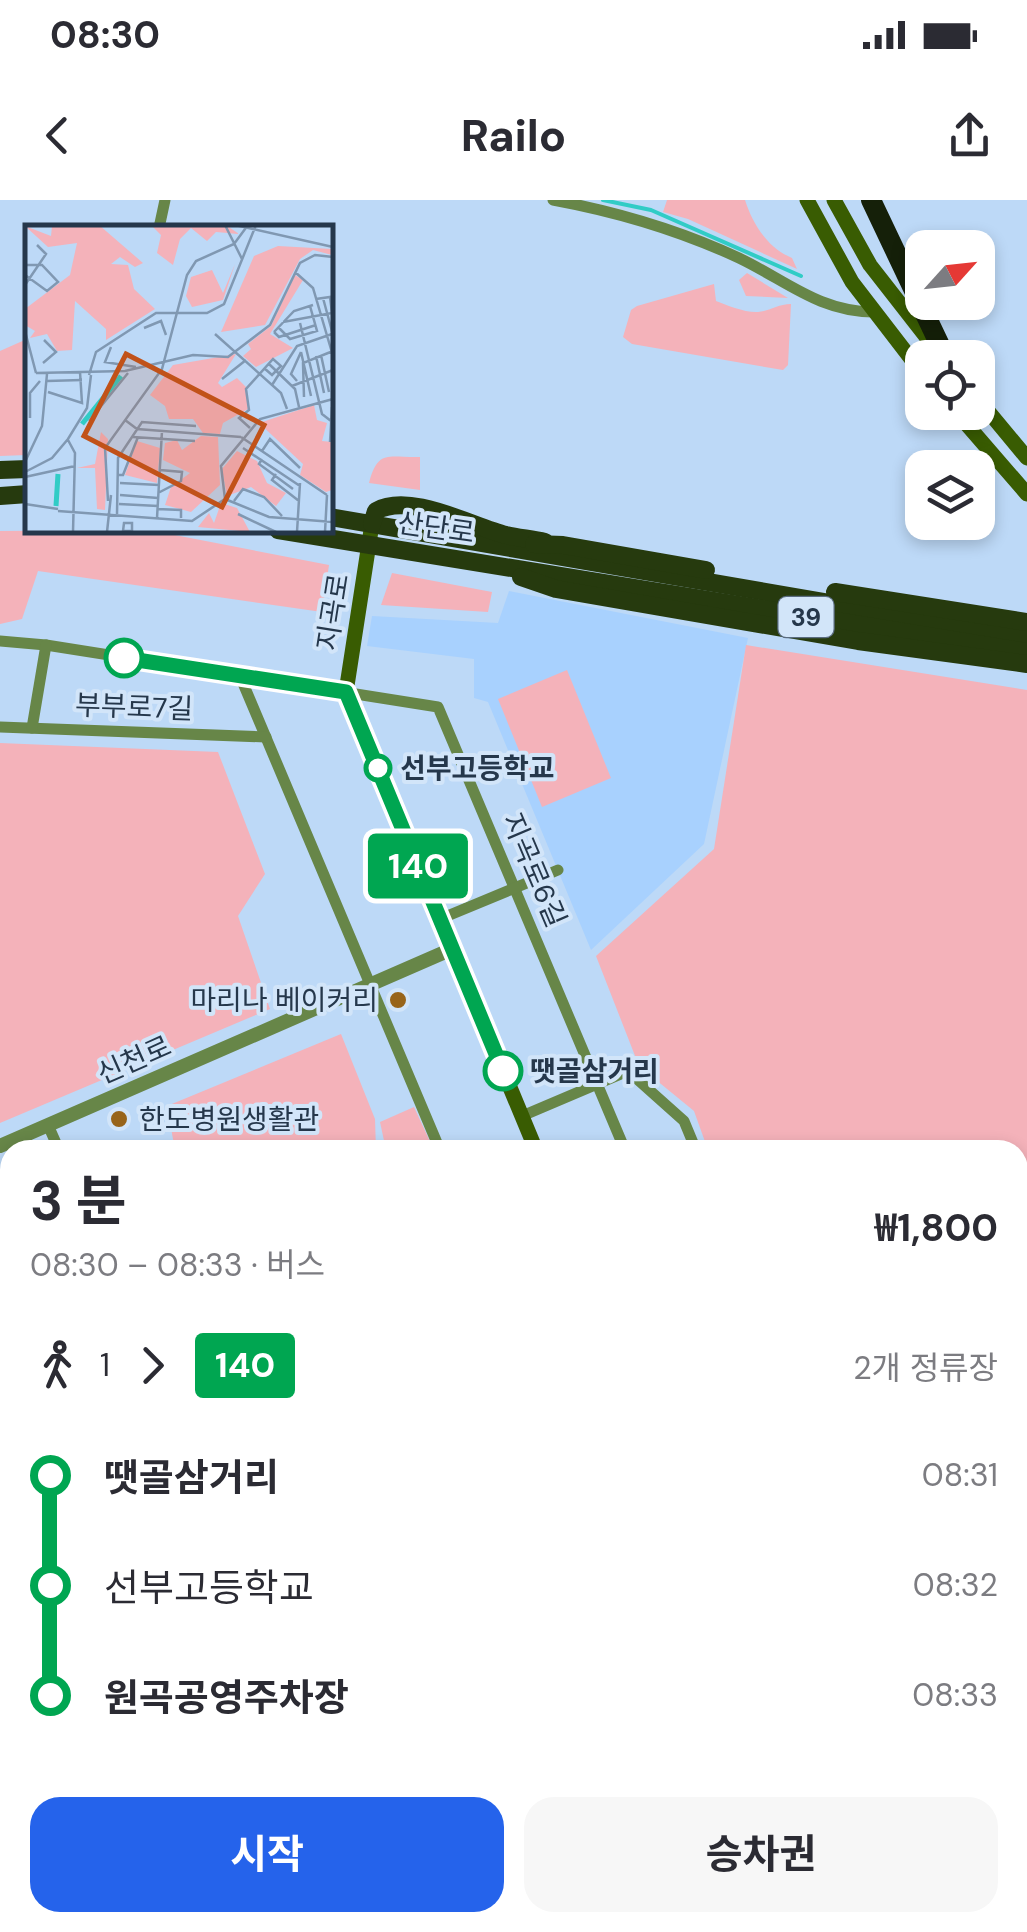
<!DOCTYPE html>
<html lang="ko">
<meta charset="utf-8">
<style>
:root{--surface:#fff;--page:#f7f7f7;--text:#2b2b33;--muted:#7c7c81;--accent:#2563eb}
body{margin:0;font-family:"DM Sans","Noto Sans KR",sans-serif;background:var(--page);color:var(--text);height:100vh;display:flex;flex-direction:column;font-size:38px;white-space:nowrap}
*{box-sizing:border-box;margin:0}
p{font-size:32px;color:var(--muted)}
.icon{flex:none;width:55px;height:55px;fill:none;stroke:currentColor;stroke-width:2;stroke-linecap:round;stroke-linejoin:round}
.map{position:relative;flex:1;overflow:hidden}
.side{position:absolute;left:0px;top:940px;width:1028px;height:792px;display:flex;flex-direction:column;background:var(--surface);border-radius:30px 30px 0 0;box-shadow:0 5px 15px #0003}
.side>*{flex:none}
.badge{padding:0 20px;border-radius:8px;font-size:35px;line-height:65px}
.needle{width:65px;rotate:63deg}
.fabs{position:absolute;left:905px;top:30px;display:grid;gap:20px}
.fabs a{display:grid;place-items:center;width:90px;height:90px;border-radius:20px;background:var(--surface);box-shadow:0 5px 15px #0003;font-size:50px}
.map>.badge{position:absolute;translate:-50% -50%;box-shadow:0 0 0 5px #fff}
.legs{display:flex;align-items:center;gap:15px;height:110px;padding:0 30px;font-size:32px}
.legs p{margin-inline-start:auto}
.headline{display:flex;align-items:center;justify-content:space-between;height:170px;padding:0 30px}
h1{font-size:55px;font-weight:700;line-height:75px}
.action{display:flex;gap:20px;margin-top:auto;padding:20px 30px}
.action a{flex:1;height:115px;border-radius:30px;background:var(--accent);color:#fff;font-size:40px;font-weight:700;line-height:115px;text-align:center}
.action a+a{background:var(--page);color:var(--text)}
ul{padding:0 30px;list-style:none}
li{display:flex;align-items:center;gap:35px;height:110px;font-size:38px}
li i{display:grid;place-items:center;width:15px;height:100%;margin:0 12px;background:currentColor}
li i::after{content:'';width:25px;height:25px;margin:-12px;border:8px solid;border-radius:50%;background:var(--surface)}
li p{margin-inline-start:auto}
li:first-child i{background:linear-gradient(#0000 50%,currentColor 0)}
li:last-child i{background:linear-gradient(currentColor 50%,#0000 0)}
.status{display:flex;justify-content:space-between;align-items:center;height:70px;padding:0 50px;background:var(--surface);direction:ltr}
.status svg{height:28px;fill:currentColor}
header{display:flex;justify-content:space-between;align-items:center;height:130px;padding:0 30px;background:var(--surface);font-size:45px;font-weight:700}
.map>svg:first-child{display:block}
.built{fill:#a8d1fe}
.green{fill:#f4b2ba}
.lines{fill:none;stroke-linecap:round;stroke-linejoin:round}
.stream{stroke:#31ccc6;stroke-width:4}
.minor{stroke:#678648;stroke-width:11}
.tertiary{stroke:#678648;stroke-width:14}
.secondary{stroke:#395c02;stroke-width:15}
.primary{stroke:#263a0e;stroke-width:18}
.motorway{stroke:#152009;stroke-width:20}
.line-1-casing{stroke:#fff;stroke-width:22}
.line-1{stroke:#00a651;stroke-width:15}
.stop-1-dot{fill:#fff;stroke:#00a651;stroke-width:5}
.poi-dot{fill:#986419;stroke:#d2e5f9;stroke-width:4}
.labels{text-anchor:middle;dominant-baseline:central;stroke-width:8;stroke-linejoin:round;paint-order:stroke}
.shield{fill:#d2e5f9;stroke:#596b7f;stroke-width:2.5}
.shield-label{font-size:25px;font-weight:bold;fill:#25374b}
.street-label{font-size:28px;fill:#25374b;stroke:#d2e5f9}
.stop-label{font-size:28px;font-weight:bold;fill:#25374b;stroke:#d2e5f9;text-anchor:start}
.poi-label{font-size:28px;fill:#25374b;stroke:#d2e5f9;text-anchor:end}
.inset-river{fill:none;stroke:#31ccc6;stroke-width:5}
.inset-road{fill:none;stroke:#8098b2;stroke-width:2.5}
.view{fill:#c15219;fill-opacity:0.15;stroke:#c15219;stroke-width:5}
.inset-edge{fill:none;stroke:#25374b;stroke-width:5}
</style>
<div class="status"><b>08:30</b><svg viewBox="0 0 49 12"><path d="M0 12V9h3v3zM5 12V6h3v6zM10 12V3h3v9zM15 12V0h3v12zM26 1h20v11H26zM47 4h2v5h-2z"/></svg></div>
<header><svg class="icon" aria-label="back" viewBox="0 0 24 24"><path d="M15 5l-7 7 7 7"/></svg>Railo<svg class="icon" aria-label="share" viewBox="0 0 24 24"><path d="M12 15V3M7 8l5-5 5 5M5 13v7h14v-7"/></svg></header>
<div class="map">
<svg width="1027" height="1732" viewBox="0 0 1027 1732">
<rect width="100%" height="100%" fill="#bdd9f7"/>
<path class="built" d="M509,391L748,438L704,644L591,750L488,502L474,498V459L367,446L372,416L498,423Z"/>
<g class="green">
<path d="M667,0H745C753,25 768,48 792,58L797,69L688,19L663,12Z"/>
<path d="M747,73L788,98L746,96L739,80Z"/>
<path d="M714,84L716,101C726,105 746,113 758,112C770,111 778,104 791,104L788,165L783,170L632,144L623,137L631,110L637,106Z"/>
<path d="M27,139V255L0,256V151Z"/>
<path d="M420,257V290L369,283C378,248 389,258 420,257Z"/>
<path d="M149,330L329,365L322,412L38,371L22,419L0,424V331Z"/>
<path d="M392,373L492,392L488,412L381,405Z"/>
<path d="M746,445L1027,490V1457L1018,1452V950H708L694,911L639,866L596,756L714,649Z"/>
<path d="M567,470L611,578L542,607L498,499Z"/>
<path d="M0,543L218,552L265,674L238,716L270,809L0,923Z"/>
<path d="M341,834L375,919L376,950H175L167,906Z"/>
<path d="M414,907L433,948L386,950L380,922Z"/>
<path d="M0,1166L10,1173V1561L0,1556Z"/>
<path d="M1018,1479L1027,1484V1626L1018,1622Z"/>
<path d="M1018,1653L1027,1656V1724L1008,1729L1009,1723L1018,1722Z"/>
<path d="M10,1704V1722L33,1723L34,1732H0V1705Z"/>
<path d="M127,1723V1722L646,1723L645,1732H129Z"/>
</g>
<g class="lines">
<path class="stream" d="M603,0L651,10L801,76"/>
<g class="minor">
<path d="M553,0C618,12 679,30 739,58C787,81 818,111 873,112"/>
<path d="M159,28L165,0"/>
<path d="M0,441L46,445L438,507L625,950"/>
<path d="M240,476L440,950"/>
<path d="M0,527L266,537"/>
<path d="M32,528L46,445"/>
<path d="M440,719L558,670"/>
<path d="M522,916L628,871L684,921L696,950"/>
<path d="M48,925L59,950"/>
<path d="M0,1088L10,1084"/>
<path d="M0,1159L10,1166"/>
<path d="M1018,1471L1027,1475"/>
<path d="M683,1732L684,1722"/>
</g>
<g class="tertiary">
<path d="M0,946L452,749"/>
<path d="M0,1635L10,1641"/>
<path d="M0,1661L10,1667"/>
<path d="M91,1722L92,1732"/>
<path d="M114,1722V1732"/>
<path d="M768,1732L770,1722"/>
</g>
<g class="secondary">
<path d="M807,0L852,82L922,173"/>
<path d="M834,0L870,65L934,147"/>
<path d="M978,199L1027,258"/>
<path d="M956,212L1027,294"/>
<path d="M372,324L346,492L536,950"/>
<path d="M1018,1639L1027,1643"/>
</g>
<g class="primary">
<path d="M0,270L28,269"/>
<path d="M0,296L28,294"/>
<path d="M330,317L1027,437"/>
<path d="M372,324L376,311C410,292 471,326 506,335C519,338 532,339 545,342"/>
<path d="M278,330L1027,452"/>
<path d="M534,344L563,345L706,370"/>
<path d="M521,377L556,389L858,441L1027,464"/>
<path d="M835,392L1027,422"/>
</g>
<path class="motorway" d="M871,0L946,158"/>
</g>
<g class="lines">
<defs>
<path id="line-1" d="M124,458L346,492L503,871"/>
</defs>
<use href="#line-1" class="line-1-casing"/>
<use href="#line-1" class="line-1"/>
</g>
<g class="stop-1-dot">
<circle cx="124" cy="458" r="18"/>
<circle cx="378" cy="568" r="12"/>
<circle cx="503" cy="871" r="18"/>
</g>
<g class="poi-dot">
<circle cx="398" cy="800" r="10"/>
<circle cx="119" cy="919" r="10"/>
</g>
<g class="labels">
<rect class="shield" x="778.5" y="397" width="55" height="40" rx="8"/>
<g class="shield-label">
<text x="806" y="417">39</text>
</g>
<g class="street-label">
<text transform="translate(436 328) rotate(8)">산단로</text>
<text transform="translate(333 412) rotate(-81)">지곡로</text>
<text transform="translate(134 507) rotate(2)">부부로7길</text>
<text transform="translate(534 670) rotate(67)">지곡로6길</text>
<text transform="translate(134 860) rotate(-24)">신천로</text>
</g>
<g class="stop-label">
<text x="400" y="568">선부고등학교</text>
<text x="530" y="871">땟골삼거리</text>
</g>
<g class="poi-label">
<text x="378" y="800">마리나 베이커리</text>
<text x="139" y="919" text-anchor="start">한도병원생활관</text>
</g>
</g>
<g transform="translate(25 25)">
<rect width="308" height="308" fill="#bdd9f7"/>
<path d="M74,0L118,38L110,42L95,32L86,39L103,40L109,64L130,84L81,115V104L50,76L47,125L32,126L22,109L5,113L10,106L0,100V84L45,50L52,18L23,22L0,1L26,11L27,1ZM126,0H201L214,9L191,7L182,16L166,3L155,14L148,40L132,28L136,10ZM253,21L307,24V30L288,25L275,34L240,100L196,107L229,31ZM210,39L198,75L167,82L161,71L166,52L187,45L198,68ZM270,50L278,55L245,109L268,123L231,142L218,131L226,124L223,119L246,101ZM211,129L193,158L197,162L212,153L221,162L223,184L198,198L195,209L178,208L168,194H144L140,181L125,170L148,140ZM289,180L292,195L302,198L297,216L307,217V265L301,267L275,250L278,239L234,198ZM76,207L83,214L80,285L72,284L70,243H52L70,239ZM176,211L193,212L195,260L166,287L140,280L146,262L165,248L138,235L140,218L152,215L157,225ZM112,216L135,223L132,258L100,250ZM212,226L232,236L242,258L261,268L251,281L226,262L202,271L197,244ZM196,278L212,283L225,307L173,302L184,288L189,298Z" fill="#f4b2ba"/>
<path class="inset-river" d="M57,199L96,151M31,281L33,249"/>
<path class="inset-road" d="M200,0L217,34M210,0L308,22M0,40H17L33,57L22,66L0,50M270,47L288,63L308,131M0,60L21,29L12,20M298,73L308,110M258,97L307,88L305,72L291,74M275,98L297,189L306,196M253,102L265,114L292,106L285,81M119,103L136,96L141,110M0,106L11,148M249,107L269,86L288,80M249,107L254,112L291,100M190,109L256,168L262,184M86,122L80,137L111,142M276,127L286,171M296,130L304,167M291,131L299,168M18,138L31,127L19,115M244,139L270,164L274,182M11,148L100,146L168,130L203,132L245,100L275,38L290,30L308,32M64,150L71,127L131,88H182L199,79L231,0M197,154L221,135M22,156L57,155M272,156L266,149L276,127M247,160L272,121L307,109M267,161L308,145M23,167L57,178L55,147M279,172L278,138L308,126M5,193V168L15,156M100,195L112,204L216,212M64,196L103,148M225,203L214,193L224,185L221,164L248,134L256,141L247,150L239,143M108,212L170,216M216,212L302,270M43,215L50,228L48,307M305,217L307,182M218,223L275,261M237,226L245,214L275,243M237,234L234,239L268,264M0,237L17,201L22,149M0,247L27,233L43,214L62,183L66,150M251,249L247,255L274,276M93,250H98L113,212M0,252L50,241M95,258L134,260M133,268L156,256L157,247L135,245M95,270L133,273M200,274L196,241L235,194L308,174M83,276L80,223L137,144L162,50L171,36L209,19L223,0M209,276L218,264L239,272L257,291M0,279L33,284M94,279L133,281M132,284L156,285V293M33,286L167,296L200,274L244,292L308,297M92,289L93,233L117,197L171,201M213,289L251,307M132,293L137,206M99,298H107V306H98ZM82,307L86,270M272,307L275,258M300,307L302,270"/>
<path class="view" d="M101,129L239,200L197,282L59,211Z"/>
<rect width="308" height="308" class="inset-edge"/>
</g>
</svg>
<div class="fabs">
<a><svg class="needle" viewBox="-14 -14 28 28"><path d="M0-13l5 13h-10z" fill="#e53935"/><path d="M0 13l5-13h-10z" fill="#7c7c81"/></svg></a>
<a><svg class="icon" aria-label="locate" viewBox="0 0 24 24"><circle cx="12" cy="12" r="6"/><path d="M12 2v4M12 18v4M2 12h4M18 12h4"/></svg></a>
<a><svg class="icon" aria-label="layers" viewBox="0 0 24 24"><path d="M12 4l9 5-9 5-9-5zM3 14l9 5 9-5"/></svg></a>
</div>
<b class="badge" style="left:418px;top:666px;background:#00a651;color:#fff">140</b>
<section class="side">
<div class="headline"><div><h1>3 분</h1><p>08:30 – 08:33 · 버스</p></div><b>₩1,800</b></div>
<div class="legs"><svg class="icon" aria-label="walk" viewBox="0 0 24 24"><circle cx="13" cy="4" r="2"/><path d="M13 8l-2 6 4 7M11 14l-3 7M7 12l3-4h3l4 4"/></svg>1<svg class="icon" aria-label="forward" viewBox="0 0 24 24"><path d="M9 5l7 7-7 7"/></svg><b class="badge" style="background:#00a651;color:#fff">140</b><p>2개 정류장</p></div>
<ul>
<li><i style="color:#00a651"></i><b>땟골삼거리</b><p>08:31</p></li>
<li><i style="color:#00a651"></i><span>선부고등학교</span><p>08:32</p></li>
<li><i style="color:#00a651"></i><b>원곡공영주차장</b><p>08:33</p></li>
</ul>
<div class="action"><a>시작</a><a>승차권</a></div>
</section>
</div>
